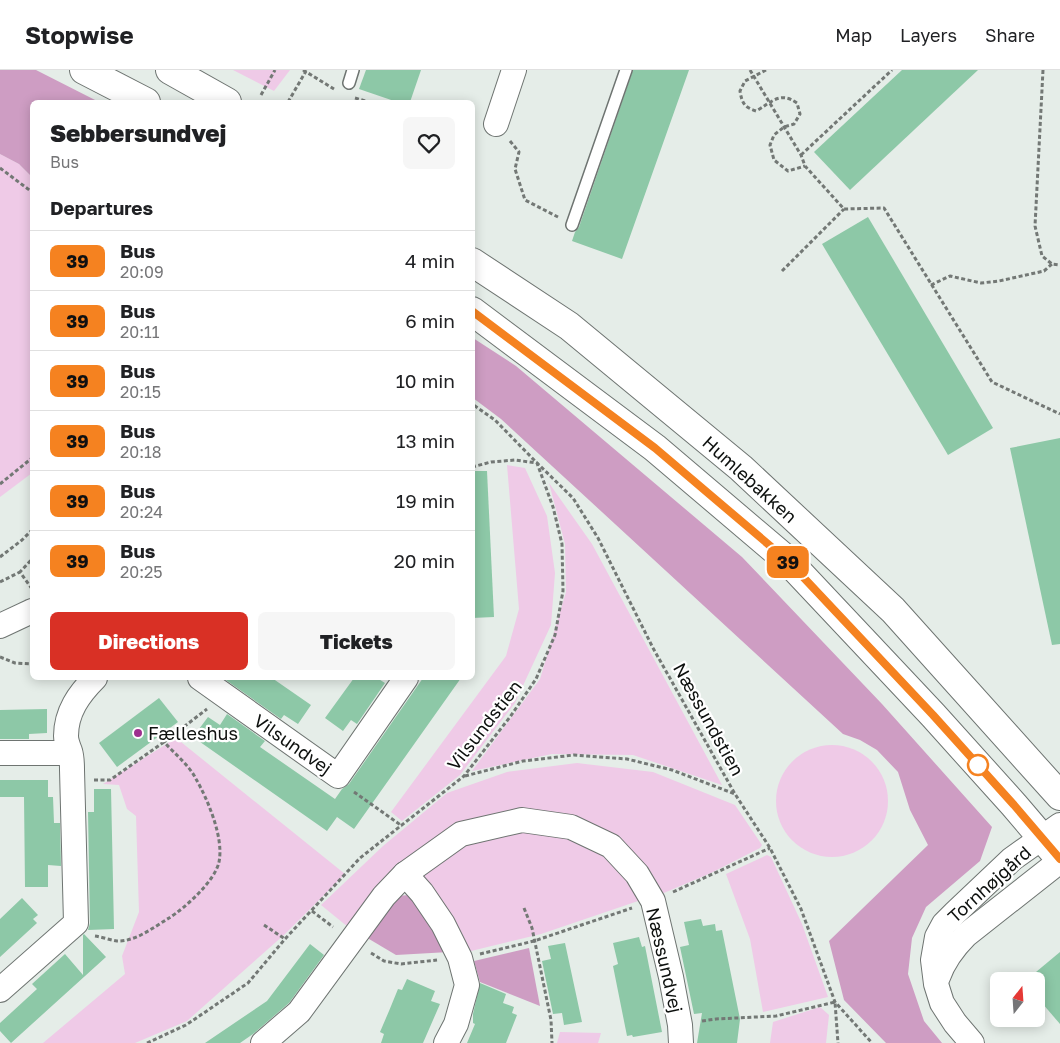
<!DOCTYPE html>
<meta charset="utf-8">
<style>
:root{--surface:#fff;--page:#f6f6f6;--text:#202124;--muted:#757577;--line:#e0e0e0;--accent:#d93025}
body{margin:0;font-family:"Golos Text",sans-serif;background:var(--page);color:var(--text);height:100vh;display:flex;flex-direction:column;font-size:19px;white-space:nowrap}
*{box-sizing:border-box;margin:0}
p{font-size:16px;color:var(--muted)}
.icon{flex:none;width:28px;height:28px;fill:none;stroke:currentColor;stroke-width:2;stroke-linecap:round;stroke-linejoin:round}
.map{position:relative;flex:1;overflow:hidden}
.details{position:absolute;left:30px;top:30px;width:445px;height:580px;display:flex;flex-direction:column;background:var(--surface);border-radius:8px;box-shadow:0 2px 12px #0003}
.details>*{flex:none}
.badge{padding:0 10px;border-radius:8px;font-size:18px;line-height:32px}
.needle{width:32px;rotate:17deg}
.tools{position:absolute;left:990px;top:902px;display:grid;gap:10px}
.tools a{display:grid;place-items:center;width:55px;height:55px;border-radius:8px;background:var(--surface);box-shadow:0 2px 12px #0003;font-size:25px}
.map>.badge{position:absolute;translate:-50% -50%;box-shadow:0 0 0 2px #fff}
h2{padding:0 20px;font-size:19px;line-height:45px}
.round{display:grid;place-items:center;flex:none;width:52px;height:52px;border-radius:8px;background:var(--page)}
.head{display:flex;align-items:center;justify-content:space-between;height:85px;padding:0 20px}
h1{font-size:24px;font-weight:800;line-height:38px}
.cta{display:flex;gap:10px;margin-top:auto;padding:10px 20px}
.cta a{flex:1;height:58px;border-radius:8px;background:var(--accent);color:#fff;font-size:20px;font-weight:800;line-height:58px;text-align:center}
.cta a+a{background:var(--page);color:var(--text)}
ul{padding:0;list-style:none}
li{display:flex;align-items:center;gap:15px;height:60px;padding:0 20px;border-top:1px solid var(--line)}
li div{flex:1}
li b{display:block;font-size:19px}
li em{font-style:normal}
li .badge{min-width:55px;font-weight:700;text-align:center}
header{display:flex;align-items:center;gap:30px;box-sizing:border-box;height:70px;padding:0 25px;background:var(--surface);border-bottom:1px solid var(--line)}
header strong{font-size:24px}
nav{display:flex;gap:28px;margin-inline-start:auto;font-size:18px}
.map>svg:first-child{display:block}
.green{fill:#efcae7}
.forest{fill:#ce9dc3}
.building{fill:#8dc8a7}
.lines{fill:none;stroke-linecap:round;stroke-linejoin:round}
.lane-casing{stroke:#6e7471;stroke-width:14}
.street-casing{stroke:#6e7471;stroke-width:26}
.secondary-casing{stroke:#6e7471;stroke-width:30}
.path{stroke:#737875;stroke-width:3;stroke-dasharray:4 2.5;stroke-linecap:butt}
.lane{stroke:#fff;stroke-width:11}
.street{stroke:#fff;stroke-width:24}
.secondary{stroke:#fff;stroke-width:28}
.line-casing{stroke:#fff;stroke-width:11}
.line{stroke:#f58220;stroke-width:8}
.poi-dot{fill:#9e308f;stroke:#fff;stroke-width:2}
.stop-dot{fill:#fff;stroke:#f58220;stroke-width:2.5}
.labels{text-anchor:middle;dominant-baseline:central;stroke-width:4.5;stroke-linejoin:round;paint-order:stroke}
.street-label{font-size:18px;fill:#0d100e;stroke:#fff}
.poi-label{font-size:18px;fill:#0d100e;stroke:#fff;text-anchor:start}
</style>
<header>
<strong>Stopwise</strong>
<nav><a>Map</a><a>Layers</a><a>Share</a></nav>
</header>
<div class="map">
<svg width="1060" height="973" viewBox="0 0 1060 973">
<rect width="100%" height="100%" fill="#e5ede8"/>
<g class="green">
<path d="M233,0H290L274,21Z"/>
<path d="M0,84L19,94L32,107V403L0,427Z"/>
<path d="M507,395L525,398L547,446L555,503L551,555L515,633L460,705L402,751L391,742L506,586L519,539Z"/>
<path d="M549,413L592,474L722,715L633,685L552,684L472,701L540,609L566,522L565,474Z"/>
<path d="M176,668L345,804L285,864L187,951L135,973H43L125,904L122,886L139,842L136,746L127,739L119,715L103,714Z"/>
<circle cx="832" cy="731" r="56"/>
<path d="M577,693L653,702L735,735L762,775L760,778L711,803L659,825L567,746L463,759L348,857L321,835L383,776L447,723L507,702Z"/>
<path d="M528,756L566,762L606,781L644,829L541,864L467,882L422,804L466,768Z"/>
<path d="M767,785L771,787L802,854L828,927L763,942L750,869L726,804Z"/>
<path d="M820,937L829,945L826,973H770L773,952Z"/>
<path d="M560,962L601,963L598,973H557Z"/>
</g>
<g class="forest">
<path d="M0,0H36L99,32H32V107L19,94L0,84Z"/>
<path d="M473,268L516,296L742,487L882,634L992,757L980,791L926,837L912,868L908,904L924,951L942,973H886L844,930L829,871L928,775L910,740L898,702L877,680L860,670L843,664L501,349L473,328Z"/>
<path d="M410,825L449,882L396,885L364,866L394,826Z"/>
<path d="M529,878L540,936L480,912L474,891Z"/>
</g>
<g class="building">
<path d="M366,0H421L410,32H397L359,19Z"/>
<path d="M633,0H689L622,189L572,171L575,162L579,157Z"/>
<path d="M902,0H978L850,120L814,82Z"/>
<path d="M868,147L993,358L948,385L822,174Z"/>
<path d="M1060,368V574L1052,575L1010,378Z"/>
<path d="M472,401H487L494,547L472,548Z"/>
<path d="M223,608H272L311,635L298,654L284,645L281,649Z"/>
<path d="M354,608H377L385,613L357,654L351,650L343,661L325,648Z"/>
<path d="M423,608H461L354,759L337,747L327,761L193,667L208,647L220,655L227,644L265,671L260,677L335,729L342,719L349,714Z"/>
<path d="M159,628L178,652L117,697L99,673Z"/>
<path d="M47,639V663L29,664V669H0V640Z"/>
<path d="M0,710H48V727H53L54,753H60L61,796L48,795V817H25L24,727H0Z"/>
<path d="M94,719H111L114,859L88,860L90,853L88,742H94Z"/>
<path d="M22,828L38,845L33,849L37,853L0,887V849Z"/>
<path d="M701,849L703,856L715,854L716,861L722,860L740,949L737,973H697L702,943L694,944L680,877L689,875L684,852Z"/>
<path d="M84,864L106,887L11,973L0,961V953L37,919L32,914L65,884L83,905V865Z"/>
<path d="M639,867L642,877L645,876L662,962L633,967L632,965L627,966L613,896L618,894L613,873Z"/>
<path d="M565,873L582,952L564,955L562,943L553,944L542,891L551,889L548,876Z"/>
<path d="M310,874L324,885L289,933L253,964L240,973H205L267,931Z"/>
<path d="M1060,882V954L1036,926V902Z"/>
<path d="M407,909L435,921L431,931L440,934L423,973H381L384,964L380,962L389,941L398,919L402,920Z"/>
<path d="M480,913L506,924L503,933L514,937L512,943L517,945L506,973H467L475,954L473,953V944Z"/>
</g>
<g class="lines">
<defs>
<g id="lane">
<path d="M349,13L353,0"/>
<path d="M572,155L626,0"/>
</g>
<g id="street">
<path d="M496,54L514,0"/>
<path d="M0,556L32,541"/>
<path d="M200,608L338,706L406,608"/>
<path d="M0,683H70"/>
<path d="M405,804L422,823L443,854L460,888L467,915L456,954L446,973"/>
<path d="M938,907C944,890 953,878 966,865L1060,791"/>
<path d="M0,920L76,853L72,700C72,694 72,687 70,681C68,676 66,671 66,666C66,642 79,624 95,608"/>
<path d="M263,973L299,942L384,826L405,804L461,764L522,750L571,757L611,776L637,804L653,831L671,907L680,955L681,973"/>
<path d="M972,973L955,953L942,933L936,914L933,890L937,867L944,854L955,843L1012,789L1060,755"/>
</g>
<g id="secondary">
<path d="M84,0L146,32"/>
<path d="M170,0L227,32"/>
<path d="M472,192L569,256L741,398L893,540L1060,726"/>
<path d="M472,241L655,378L788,491L933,645L1014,735L1060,789"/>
</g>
</defs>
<use href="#lane" class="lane-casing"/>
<use href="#street" class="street-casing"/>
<use href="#secondary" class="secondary-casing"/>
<g class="path">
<path d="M303,0L334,19"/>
<path d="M750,0L801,85L805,96L844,139L884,138L992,312L1060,344"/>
<path d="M766,0L745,11L740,21C742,33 744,37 756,41C772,32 780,21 797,33L800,44L794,54L784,57L774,65L770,75L774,90L788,101L805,96"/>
<path d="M1043,0L1035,156L1042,186L1052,194L1060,195"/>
<path d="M261,25L275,0"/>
<path d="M355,28L369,32"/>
<path d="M288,32L306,1"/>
<path d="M510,71L519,82L515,99L525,130L558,147"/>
<path d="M801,85L892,0"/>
<path d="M0,98L32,122"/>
<path d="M782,201L844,139"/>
<path d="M931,215L950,206L981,213L999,211L1044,201L1052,194"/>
<path d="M472,397L491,392L515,390L537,393L573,428L598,468L653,578L735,724L770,778L801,839L835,932L872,973"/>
<path d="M0,414L32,388"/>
<path d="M0,487L22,470L32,460"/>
<path d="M0,512L20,502"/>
<path d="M32,519L20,502L32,489"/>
<path d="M0,587L15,593L32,594"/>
<path d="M465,706L523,691L574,685L627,689L672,700L735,724"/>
<path d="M94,710H110L164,672"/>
<path d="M354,722L402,756"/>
<path d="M673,822L770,778"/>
<path d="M524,838L532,858L551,950L552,973"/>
<path d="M312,841L333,857"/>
<path d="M264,855L285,869"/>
<path d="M95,866C102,867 110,870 117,871C135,872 154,857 169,848C185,838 215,811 219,792C224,768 208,730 196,709C189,695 174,683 164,672L207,639"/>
<path d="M371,883L384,891L401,894L437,890"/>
<path d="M480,884L534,871L632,838"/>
<path d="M702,951L716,949L776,946L835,932L838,973"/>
<path d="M147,973L186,955L248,913L285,869L360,788L464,706L510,647L536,609L555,565L563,521L562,474L553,437L537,393L495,350L472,334"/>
</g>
<use href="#lane" class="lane"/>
<use href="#street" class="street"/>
<use href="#secondary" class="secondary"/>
</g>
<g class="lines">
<defs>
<path id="line" d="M472,241L655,378L788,491L933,645L1014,735L1060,789"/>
</defs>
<use href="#line" class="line-casing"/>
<use href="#line" class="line"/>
</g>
<circle class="poi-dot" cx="138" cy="663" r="5"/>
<circle class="stop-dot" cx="978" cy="695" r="10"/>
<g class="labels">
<g class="street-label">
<text transform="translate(750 409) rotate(42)">Humlebakken</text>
<text transform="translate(709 649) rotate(61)">Næssundstien</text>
<text transform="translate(484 655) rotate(-52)">Vilsundstien</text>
<text transform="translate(293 674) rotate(35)">Vilsundvej</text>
<text transform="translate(989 814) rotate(-42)">Tornhøjgård</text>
<text transform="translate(665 890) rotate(77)">Næssundvej</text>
</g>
<g class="poi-label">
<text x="148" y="663">Fælleshus</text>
</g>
</g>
</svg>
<div class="tools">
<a><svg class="needle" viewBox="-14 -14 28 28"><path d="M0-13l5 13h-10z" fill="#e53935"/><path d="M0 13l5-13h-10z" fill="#757577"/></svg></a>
</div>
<b class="badge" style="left:788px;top:492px;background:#f58220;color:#111">39</b>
<section class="details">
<div class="head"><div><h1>Sebbersundvej</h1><p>Bus</p></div><a class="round"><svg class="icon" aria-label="heart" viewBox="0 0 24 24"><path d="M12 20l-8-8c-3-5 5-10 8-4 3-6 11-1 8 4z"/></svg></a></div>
<h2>Departures</h2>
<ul>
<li><span class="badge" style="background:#f58220;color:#111">39</span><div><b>Bus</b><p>20:09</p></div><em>4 min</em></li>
<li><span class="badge" style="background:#f58220;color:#111">39</span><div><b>Bus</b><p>20:11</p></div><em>6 min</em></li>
<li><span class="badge" style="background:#f58220;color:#111">39</span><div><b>Bus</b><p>20:15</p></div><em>10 min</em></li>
<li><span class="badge" style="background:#f58220;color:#111">39</span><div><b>Bus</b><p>20:18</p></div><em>13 min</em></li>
<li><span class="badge" style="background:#f58220;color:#111">39</span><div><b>Bus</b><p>20:24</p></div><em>19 min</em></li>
<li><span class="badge" style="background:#f58220;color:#111">39</span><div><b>Bus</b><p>20:25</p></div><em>20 min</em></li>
</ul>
<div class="cta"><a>Directions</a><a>Tickets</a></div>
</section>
</div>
